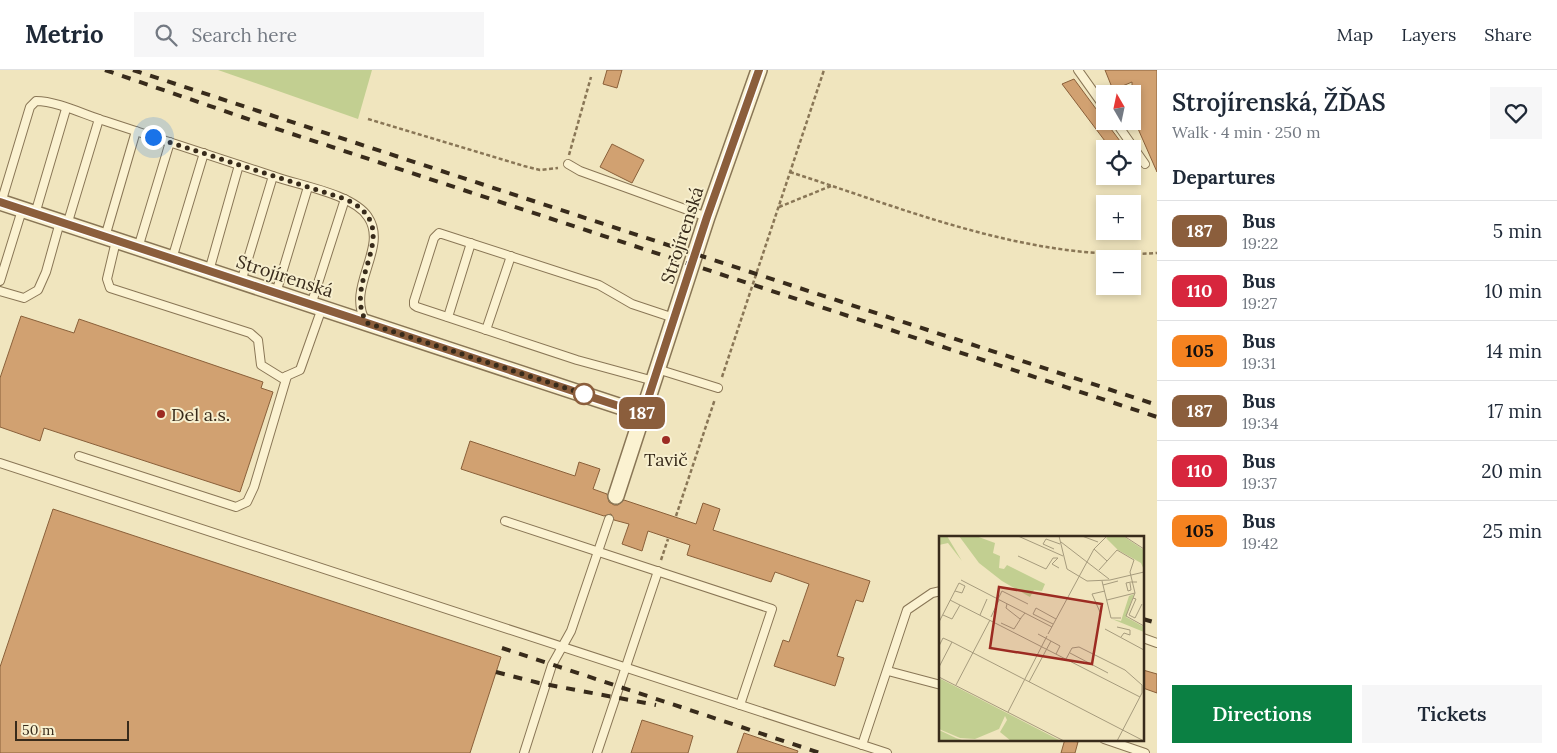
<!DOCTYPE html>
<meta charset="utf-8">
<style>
:root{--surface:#fff;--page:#f6f6f7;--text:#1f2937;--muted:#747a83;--line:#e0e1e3;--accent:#0b8043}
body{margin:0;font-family:Lora,serif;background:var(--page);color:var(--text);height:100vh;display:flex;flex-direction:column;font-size:19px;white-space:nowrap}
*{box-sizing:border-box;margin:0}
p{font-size:16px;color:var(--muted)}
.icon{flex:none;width:28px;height:28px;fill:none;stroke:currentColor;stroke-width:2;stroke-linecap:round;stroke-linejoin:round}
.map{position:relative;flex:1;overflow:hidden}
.side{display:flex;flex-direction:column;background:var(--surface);width:400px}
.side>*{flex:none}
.badge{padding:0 10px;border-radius:8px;font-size:18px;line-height:32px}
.needle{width:32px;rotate:351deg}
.tools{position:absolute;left:1096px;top:15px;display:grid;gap:10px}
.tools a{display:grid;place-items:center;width:45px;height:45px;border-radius:0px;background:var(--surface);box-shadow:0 2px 8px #0003;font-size:25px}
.scale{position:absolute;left:15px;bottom:12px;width:114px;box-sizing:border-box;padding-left:5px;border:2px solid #382b1b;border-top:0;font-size:14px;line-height:18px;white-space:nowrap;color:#382b1b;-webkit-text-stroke:4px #f7efce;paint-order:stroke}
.you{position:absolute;width:25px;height:25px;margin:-12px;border:4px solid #fff;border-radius:50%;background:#1a73e8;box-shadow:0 0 0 8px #1a73e833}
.map>.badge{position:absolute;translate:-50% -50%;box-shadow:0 0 0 2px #fff}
h2{padding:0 15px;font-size:19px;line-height:45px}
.round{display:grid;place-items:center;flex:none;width:52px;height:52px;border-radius:0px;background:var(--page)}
.overview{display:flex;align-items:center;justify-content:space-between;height:85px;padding:0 15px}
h1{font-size:24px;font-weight:600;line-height:38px}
.primary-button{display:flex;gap:10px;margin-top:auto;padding:10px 15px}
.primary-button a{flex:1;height:58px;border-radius:0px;background:var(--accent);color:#fff;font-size:20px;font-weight:600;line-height:58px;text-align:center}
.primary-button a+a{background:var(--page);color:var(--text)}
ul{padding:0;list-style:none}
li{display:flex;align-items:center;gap:15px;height:60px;padding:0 15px;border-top:1px solid var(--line)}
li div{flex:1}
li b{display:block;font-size:19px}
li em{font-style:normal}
li .badge{min-width:55px;font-weight:700;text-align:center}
header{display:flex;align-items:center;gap:30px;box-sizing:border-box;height:70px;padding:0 25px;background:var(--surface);border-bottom:1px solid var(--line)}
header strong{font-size:24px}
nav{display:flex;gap:28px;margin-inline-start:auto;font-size:18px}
.search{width:350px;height:45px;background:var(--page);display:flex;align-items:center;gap:12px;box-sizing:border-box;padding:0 18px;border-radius:0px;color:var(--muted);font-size:19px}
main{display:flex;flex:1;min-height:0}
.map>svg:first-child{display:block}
.green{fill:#c2cf91}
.building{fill:#d1a171;stroke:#8a603a}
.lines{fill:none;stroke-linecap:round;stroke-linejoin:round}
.service-casing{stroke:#897656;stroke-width:10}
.minor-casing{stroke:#897656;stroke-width:18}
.path{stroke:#897656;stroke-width:2.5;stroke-dasharray:4 2.5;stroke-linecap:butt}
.service{stroke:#fbf2d1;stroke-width:8}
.minor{stroke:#fbf2d1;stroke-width:15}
.rail{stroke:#382b1b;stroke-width:4;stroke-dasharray:9 9;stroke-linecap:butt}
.line-casing{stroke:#fff;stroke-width:11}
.line{stroke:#8b5e3c;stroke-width:8}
.walk{stroke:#382b1b;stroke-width:5;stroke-dasharray:0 9}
.stop-dot{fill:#fff;stroke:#8b5e3c;stroke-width:2.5}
.poi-dot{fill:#9c2b22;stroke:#f7efce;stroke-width:2}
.labels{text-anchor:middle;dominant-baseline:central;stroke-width:4;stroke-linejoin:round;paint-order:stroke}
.street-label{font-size:18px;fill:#382b1b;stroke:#f7efce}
.poi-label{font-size:18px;fill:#382b1b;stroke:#f7efce;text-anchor:start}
.inset-road{fill:none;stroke:#a69b7d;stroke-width:1}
.view{fill:#9c2b22;fill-opacity:0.15;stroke:#9c2b22;stroke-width:2.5}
.inset-edge{fill:none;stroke:#382b1b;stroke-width:2.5}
</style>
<header>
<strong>Metrio</strong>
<div class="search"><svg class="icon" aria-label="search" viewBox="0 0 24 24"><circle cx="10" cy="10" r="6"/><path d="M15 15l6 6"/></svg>Search here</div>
<nav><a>Map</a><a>Layers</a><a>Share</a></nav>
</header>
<main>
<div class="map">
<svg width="1157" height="683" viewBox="0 0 1157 683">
<rect width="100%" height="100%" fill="#f0e5be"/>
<path class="green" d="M218,0H372L358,49Z"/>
<g class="building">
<path d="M607,0H622L617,18L603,14Z"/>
<path d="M1105,0H1157V102L1132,45V12L1113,20Z"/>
<path d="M1074,9L1105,51L1126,79H1111L1062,14Z"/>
<path d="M612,74L644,90L632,113L600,97Z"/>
<path d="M21,246L74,263L79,249L263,312L261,318L273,322L240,422L44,358L40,371L0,357V308Z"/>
<path d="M470,371L575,406L579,392L600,399L593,419L607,424L609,432L614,435H618L624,430L696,454L703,433L720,439L713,460L870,511L863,532L856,530L837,586L844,588L835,616L774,596L783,570L789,572L809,514L775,502L771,512L687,485L690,475L648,461L642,481L622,474L629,454L614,450L611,444L604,446L461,399Z"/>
<path d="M53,439L501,587L470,683H0V597Z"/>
<path d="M1143,600L1157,604V623L1143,618Z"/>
<path d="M642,650L693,666L688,683H631Z"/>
<path d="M744,663L798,681L797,683H737Z"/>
<path d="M1065,669L1078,672L1075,683H1061Z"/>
</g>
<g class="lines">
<defs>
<g id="service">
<path d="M1078,0L1105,38"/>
<path d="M1115,51L1145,94"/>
<path d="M568,94L580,101L707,147"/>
<path d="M1,133L30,37L36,31C57,31 85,45 105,51C163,70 221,89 279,108C303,116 354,125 368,147C389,178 345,217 366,252"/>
<path d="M35,144L66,39"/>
<path d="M67,155L99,49"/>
<path d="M105,167L136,61"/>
<path d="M116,171L107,209L110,218L250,263L258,270L261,295L282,308L300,300L322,238"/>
<path d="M138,178L170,72"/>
<path d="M172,189L204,83"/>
<path d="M209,201L239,95"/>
<path d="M0,211L22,140"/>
<path d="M241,212L273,106"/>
<path d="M0,221L24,228L38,220L46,202L60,152"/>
<path d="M276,223L308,117"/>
<path d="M311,235L345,129"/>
<path d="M448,247L471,173"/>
<path d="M486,260L511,186"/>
<path d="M657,299L718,318"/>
<path d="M654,311L577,290L417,237L414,235V231L434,168L439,163L599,215L632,234L674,248"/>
<path d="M79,386L236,437L247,432L254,417L287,306"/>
<path d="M0,393L887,683"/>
<path d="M505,451L772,539L740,635"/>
<path d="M1143,568L1157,573"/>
<path d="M888,601L941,615"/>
<path d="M1104,669L1145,683"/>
<path d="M862,675L907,540L932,523L941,521"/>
<path d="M524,683L552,595L571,561L609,449"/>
<path d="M597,683L658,501"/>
</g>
<g id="minor">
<path d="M0,132L643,344"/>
<path d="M616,426L707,147L759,0"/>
</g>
</defs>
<use href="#service" class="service-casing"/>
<use href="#minor" class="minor-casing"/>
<g class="path">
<path d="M368,49L524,96L540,100L558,98"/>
<path d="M569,85L591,7"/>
<path d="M790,102C908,140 1031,192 1157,183"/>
<path d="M779,137L831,116"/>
<path d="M722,307L824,0"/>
<path d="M676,446L715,329"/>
<path d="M661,490L668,469"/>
</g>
<use href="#service" class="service"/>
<use href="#minor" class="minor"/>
<g class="rail">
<path d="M105,0L274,58L1157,347"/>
<path d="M133,0L1157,335"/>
<path d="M1143,549L1157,553"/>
<path d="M502,578L820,683"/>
<path d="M496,602L539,613L656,635"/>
</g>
</g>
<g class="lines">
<defs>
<path id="line" d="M0,132L643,344L707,147L759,0"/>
</defs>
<use href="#line" class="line-casing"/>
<use href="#line" class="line"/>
<path class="walk" d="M153,67L345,129C409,158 340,210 367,253L587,325L584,324"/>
</g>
<circle class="stop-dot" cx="584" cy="324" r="10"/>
<g class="poi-dot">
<circle cx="161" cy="344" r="5"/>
<circle cx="666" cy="370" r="5"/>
</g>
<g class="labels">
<g class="street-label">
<text transform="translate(682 165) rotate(-72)">Strojírenská</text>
<text transform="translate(285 206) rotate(18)">Strojírenská</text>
</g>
<g class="poi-label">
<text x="171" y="344">Del a.s.</text>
<text x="666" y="389" text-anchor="middle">Tavič</text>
</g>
</g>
<g transform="translate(939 466)">
<rect width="205" height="205" fill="#f0e5be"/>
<path d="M0,0H8L23,25L9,7L0,9ZM20,0H37L56,7L54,17L61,20L60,32L65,33L68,29L106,48L103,55L95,54L91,61L63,45L40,27ZM170,0H184L205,14V34L202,27L179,14L167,2ZM195,58L187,81L205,91V96L173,83L182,85L190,60ZM0,142L122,205H72L61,196L68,184L66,180L60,193L36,203L21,202L0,193ZM0,194L17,202L26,205H0Z" fill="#c2cf91"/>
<path class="inset-road" d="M79,0L124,20M120,0L128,33L148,45L171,44L205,36M143,0L159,6M185,0L205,13M122,6L170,43M115,13L104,8L107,3L121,8M155,13L168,25M79,20L107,33L114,22H119M119,22L113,28L120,32M160,34L178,14L195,24L191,36L196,57L187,80L205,90M22,44L113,91M163,45L172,82H182M191,47L192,54L189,55L187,47L192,46H198M164,49L179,45M194,62L197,63L190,79L196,82M59,63L63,55L89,68M11,64L201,161M168,64L196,57M68,68L67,72L81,83L86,77M161,76L153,58L166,55M4,79L13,83L21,69M41,79L48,63M52,81L60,64M196,82L203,68M0,86L20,47L26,50L23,57L16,55M62,87L75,93L82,82M114,88L94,78L97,72L117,83M178,91L191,94V99L185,97L182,101M166,93L205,114M99,98L121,110L117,118M109,98L155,13L168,0M0,110L4,102L13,106M131,117L169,137M127,123L133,112L140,111L186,134L203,149V157L178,205M0,131L13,106L205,205M0,141L125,205M90,146L112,105M17,149L51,84M69,176L108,100"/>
<path class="view" d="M60,51L163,68L153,128L51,112Z"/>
<rect width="205" height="205" class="inset-edge"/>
</g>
</svg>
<div class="tools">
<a><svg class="needle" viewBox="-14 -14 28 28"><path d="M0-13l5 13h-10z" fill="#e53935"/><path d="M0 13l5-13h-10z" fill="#747a83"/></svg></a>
<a><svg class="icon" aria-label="locate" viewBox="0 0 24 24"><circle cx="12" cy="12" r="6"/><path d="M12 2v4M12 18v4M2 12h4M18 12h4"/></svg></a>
<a>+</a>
<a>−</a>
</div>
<div class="scale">50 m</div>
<div class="you" style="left:153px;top:67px"></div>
<b class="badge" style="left:642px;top:343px;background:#8b5e3c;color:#fff">187</b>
</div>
<section class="side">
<div class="overview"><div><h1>Strojírenská, ŽĎAS</h1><p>Walk · 4 min · 250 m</p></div><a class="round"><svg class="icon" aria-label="heart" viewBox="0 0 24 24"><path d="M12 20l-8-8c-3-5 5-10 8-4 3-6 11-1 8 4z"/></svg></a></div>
<h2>Departures</h2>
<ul>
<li><span class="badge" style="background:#8b5e3c;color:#fff">187</span><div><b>Bus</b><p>19:22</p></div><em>5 min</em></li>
<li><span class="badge" style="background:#d7263d;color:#fff">110</span><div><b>Bus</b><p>19:27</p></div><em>10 min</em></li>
<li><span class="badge" style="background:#f58220;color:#111">105</span><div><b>Bus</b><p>19:31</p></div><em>14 min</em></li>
<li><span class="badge" style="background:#8b5e3c;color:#fff">187</span><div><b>Bus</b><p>19:34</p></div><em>17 min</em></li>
<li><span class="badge" style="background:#d7263d;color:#fff">110</span><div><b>Bus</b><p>19:37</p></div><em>20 min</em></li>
<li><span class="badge" style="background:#f58220;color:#111">105</span><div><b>Bus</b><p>19:42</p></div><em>25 min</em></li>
</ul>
<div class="primary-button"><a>Directions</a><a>Tickets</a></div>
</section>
</main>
